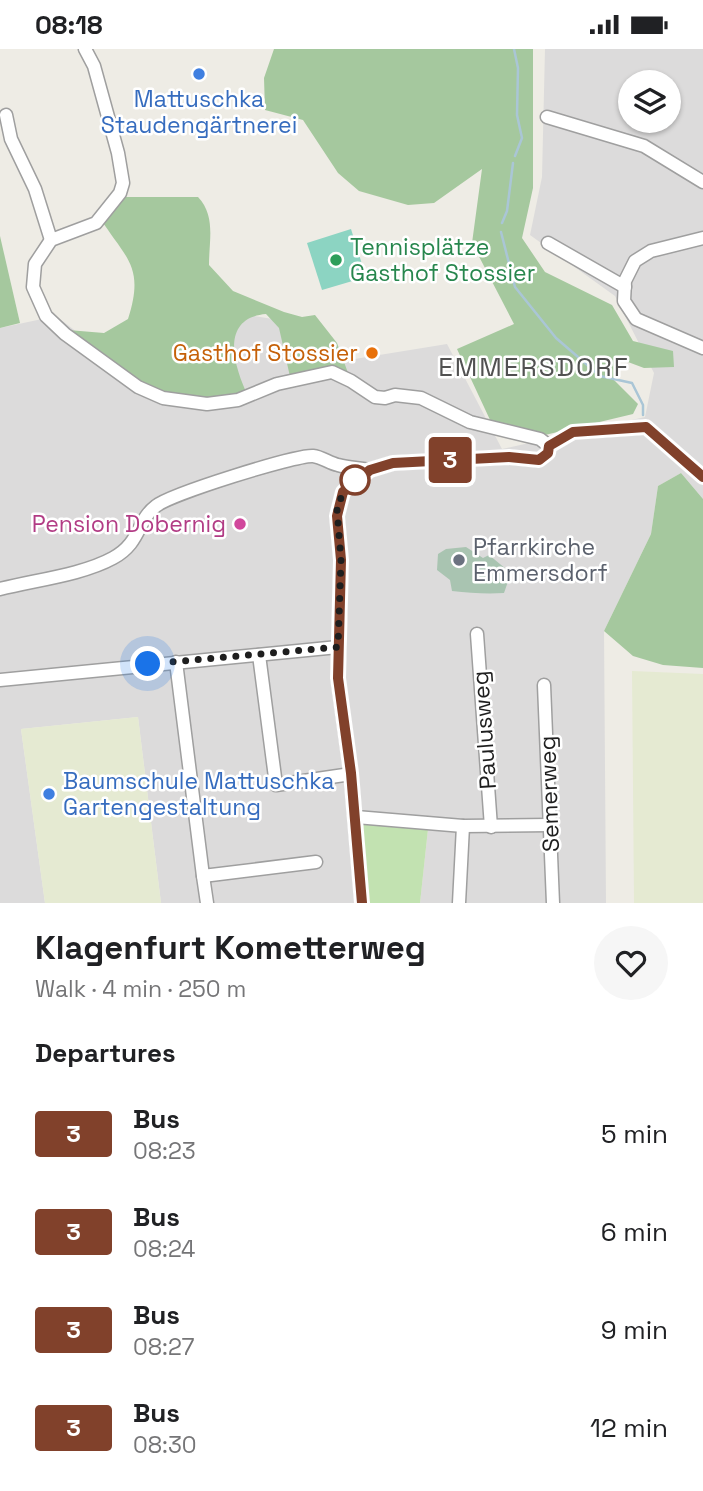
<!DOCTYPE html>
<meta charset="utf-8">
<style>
:root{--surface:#fff;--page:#f6f6f6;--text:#202124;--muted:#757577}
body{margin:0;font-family:"Space Grotesk",sans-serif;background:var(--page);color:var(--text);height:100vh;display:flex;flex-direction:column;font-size:26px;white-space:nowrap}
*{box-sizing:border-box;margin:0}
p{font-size:23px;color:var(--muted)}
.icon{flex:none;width:38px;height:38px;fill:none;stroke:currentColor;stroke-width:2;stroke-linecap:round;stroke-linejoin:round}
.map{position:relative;height:854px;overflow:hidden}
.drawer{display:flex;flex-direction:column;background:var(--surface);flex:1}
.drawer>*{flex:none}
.badge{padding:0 14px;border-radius:5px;font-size:24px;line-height:46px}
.buttons{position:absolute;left:618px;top:21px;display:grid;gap:14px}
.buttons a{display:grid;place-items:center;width:63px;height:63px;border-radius:50%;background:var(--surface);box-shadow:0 2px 5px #0004;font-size:35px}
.you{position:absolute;width:35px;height:35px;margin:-18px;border:5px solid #fff;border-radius:50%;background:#1a73e8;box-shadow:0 0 0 10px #1a73e833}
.map>.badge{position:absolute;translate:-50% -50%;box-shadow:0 0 0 4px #fff}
h2{padding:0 35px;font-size:26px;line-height:63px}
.round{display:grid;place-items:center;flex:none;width:74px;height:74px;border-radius:37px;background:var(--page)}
.headline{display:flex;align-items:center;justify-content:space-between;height:119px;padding:0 35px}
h1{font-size:33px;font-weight:700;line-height:52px}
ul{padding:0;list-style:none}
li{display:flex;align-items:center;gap:21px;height:98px;padding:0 35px}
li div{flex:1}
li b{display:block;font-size:26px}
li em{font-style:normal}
li .badge{min-width:77px;font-weight:700;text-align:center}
.status{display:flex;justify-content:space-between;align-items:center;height:49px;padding:0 35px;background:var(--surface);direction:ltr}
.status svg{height:19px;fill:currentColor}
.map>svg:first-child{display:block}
.residential{fill:#dcdbdb;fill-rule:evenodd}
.farmland{fill:#e5ead2}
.grass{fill:#c2e2b1}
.forest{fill:#a5c89e}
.cemetery{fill:#a9c4b1}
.pitch{fill:#8cd4c2}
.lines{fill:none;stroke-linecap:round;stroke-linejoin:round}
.stream{stroke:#aac6d6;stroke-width:2.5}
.minor-casing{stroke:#9f9f9f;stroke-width:15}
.minor{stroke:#fff;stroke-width:12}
.line-casing{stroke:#fff;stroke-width:16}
.line{stroke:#81412b;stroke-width:10}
.walk{stroke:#1e1e1e;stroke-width:7;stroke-dasharray:0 12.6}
.shop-dot{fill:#3f7fe0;stroke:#fff;stroke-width:2.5}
.leisure-dot{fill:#2e9e5b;stroke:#fff;stroke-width:2.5}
.food-dot{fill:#e8710a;stroke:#fff;stroke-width:2.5}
.stop-dot{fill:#fff;stroke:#81412b;stroke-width:3.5}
.hotel-dot{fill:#d1479c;stroke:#fff;stroke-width:2.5}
.worship-dot{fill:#6b7280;stroke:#fff;stroke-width:2.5}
.labels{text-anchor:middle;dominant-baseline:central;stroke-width:5;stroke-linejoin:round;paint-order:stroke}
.shop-label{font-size:23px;fill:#366cbe;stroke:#fff}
.leisure-label{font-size:23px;fill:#27864d;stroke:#fff;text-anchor:start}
.food-label{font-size:23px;fill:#c56008;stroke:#fff;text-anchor:end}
.hotel-label{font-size:23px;fill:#b23c85;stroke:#fff;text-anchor:end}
.worship-label{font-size:23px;fill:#5b616d;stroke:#fff;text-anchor:start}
.street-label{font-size:23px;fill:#1e1e1e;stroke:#fff}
.quarter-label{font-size:26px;letter-spacing:2px;fill:#515151;stroke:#fff}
</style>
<div class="status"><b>08:18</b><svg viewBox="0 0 49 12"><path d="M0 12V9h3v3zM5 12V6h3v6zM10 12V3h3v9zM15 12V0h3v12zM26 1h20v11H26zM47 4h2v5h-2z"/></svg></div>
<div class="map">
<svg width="703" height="854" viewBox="0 0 703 854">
<rect width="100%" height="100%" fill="#eeece5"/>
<path class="residential" d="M545,0H703V450L681,424L658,437L651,485L604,582L606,854H420L428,780L363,775L368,854H161L138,668L21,680L45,854H0V279L56,267L142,333L236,264L279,271L330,314L447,295L502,400L645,368L654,324L615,247L530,186L542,128ZM630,33H668V72H630Z"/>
<g class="farmland">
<path d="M632,622L703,625V854H634Z"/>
<path d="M138,668L161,854H45L21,680Z"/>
</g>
<path class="grass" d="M363,774L428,780L420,854H368Z"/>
<g class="forest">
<path d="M274,0H533V139L522,189L545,223L612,256L633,292L673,302L674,318L644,319L620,310L613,330L638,355L633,365L545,386L491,373L457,300L514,275L472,194L482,120L434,154L408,156L359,142L338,124L303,71L265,61L264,29Z"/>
<path d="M124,148H198C216,167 209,191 209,216L233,242L284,263L302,268L315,266L337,294L351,332L341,328L291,332L279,279L266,265C219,269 234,318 248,347L230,352L157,347L68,281L104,284L128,270C145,217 126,210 100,169Z"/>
<path d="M0,187L20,274L0,279Z"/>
<path d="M681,424L703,450V619L663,616L633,607L604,582L651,485L658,437Z"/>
</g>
<path class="cemetery" d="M466,498L483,509L489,506L511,524L504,544C486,545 470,544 452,542L450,531L437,521L438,505L446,500Z"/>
<path class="pitch" d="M351,180L366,228L322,241L307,194Z"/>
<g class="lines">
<g class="stream">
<path d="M514,0L518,19L517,66L522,89L515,107"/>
<path d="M502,174L507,162L513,114"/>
<path d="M501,183L515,238L556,289L600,327L632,334L643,356V366"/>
</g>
<defs>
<g id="minor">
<path d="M85,0L94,17L118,104L123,134L120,144L96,174L51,191L35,215L33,238L46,267L65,285L138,338L163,349L207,355L238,351L277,335L332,323L351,332L375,348L385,349L395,346L421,349L470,373L540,390L549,397"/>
<path d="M6,66L11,90L35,140L51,191"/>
<path d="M547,68L644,97L703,133"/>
<path d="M703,189L651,202L635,212L625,232L624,252L636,270L703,299"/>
<path d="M548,194L625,238"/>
<path d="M549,397L573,383L646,378L703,428"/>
<path d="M0,540C35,531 82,526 113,509C141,494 137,471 156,457C171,445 295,406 313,407C322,408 329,414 338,416C348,419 359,419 370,421"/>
<path d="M477,585L491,778"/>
<path d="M259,606L276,736L351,725"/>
<path d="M176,613L203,827L316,813"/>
<path d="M0,631L338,598"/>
<path d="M544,636L553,854"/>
<path d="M356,768L463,777L550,776"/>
<path d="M203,827L207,854"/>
<path d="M362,854L351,725L338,630L341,511L337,467L343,443L370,421L393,414L509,408L539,411L548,404L549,397"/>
<path d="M459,854L463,777"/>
</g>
</defs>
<use href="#minor" class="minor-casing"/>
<use href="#minor" class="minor"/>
</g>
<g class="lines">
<defs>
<path id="line" d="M362,854L351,724L338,629L341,511L337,467L343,443L370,421L393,414L509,408L539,411L548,404L549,397L573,383L646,378L703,428"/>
</defs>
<use href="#line" class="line-casing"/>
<use href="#line" class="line"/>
<path class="walk" d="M148,615L338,598L341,511L337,460L343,443L355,431"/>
</g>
<g class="shop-dot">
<circle cx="199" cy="25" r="7"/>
<circle cx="49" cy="745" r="7"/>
</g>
<circle class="leisure-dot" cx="336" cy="211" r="7"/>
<circle class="food-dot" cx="372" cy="304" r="7"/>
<circle class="stop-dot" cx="355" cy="431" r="14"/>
<circle class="hotel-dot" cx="240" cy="475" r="7"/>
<circle class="worship-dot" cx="459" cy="511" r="7"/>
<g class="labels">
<g class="shop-label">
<text x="199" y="50">Mattuschka<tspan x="199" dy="26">Staudengärtnerei</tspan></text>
<text x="63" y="732" text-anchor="start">Baumschule Mattuschka<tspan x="63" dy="26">Gartengestaltung</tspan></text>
</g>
<g class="leisure-label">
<text x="350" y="198">Tennisplätze<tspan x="350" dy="26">Gasthof Stossier</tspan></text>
</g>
<g class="food-label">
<text x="358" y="304">Gasthof Stossier</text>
</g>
<g class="hotel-label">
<text x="226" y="475">Pension Dobernig</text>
</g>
<g class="worship-label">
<text x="473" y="498">Pfarrkirche<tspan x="473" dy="26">Emmersdorf</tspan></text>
</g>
<g class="street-label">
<text transform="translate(484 681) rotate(-94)">Paulusweg</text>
<text transform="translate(549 745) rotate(-92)">Semerweg</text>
</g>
<g class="quarter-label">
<text x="534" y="318">EMMERSDORF</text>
</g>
</g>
</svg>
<div class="buttons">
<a><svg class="icon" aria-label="layers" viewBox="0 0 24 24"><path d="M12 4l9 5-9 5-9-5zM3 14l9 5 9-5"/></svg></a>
</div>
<div class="you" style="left:148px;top:615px"></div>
<b class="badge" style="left:450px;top:411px;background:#81412b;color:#fff">3</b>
</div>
<section class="drawer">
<div class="headline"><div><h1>Klagenfurt Kometterweg</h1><p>Walk · 4 min · 250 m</p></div><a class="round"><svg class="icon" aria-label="heart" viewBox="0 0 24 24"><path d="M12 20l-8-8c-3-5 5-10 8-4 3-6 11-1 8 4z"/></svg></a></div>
<h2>Departures</h2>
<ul>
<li><span class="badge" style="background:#81412b;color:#fff">3</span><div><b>Bus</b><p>08:23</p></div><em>5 min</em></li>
<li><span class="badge" style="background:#81412b;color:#fff">3</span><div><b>Bus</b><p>08:24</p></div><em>6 min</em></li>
<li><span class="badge" style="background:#81412b;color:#fff">3</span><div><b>Bus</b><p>08:27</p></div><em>9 min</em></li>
<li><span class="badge" style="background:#81412b;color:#fff">3</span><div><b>Bus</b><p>08:30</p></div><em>12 min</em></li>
</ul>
</section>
